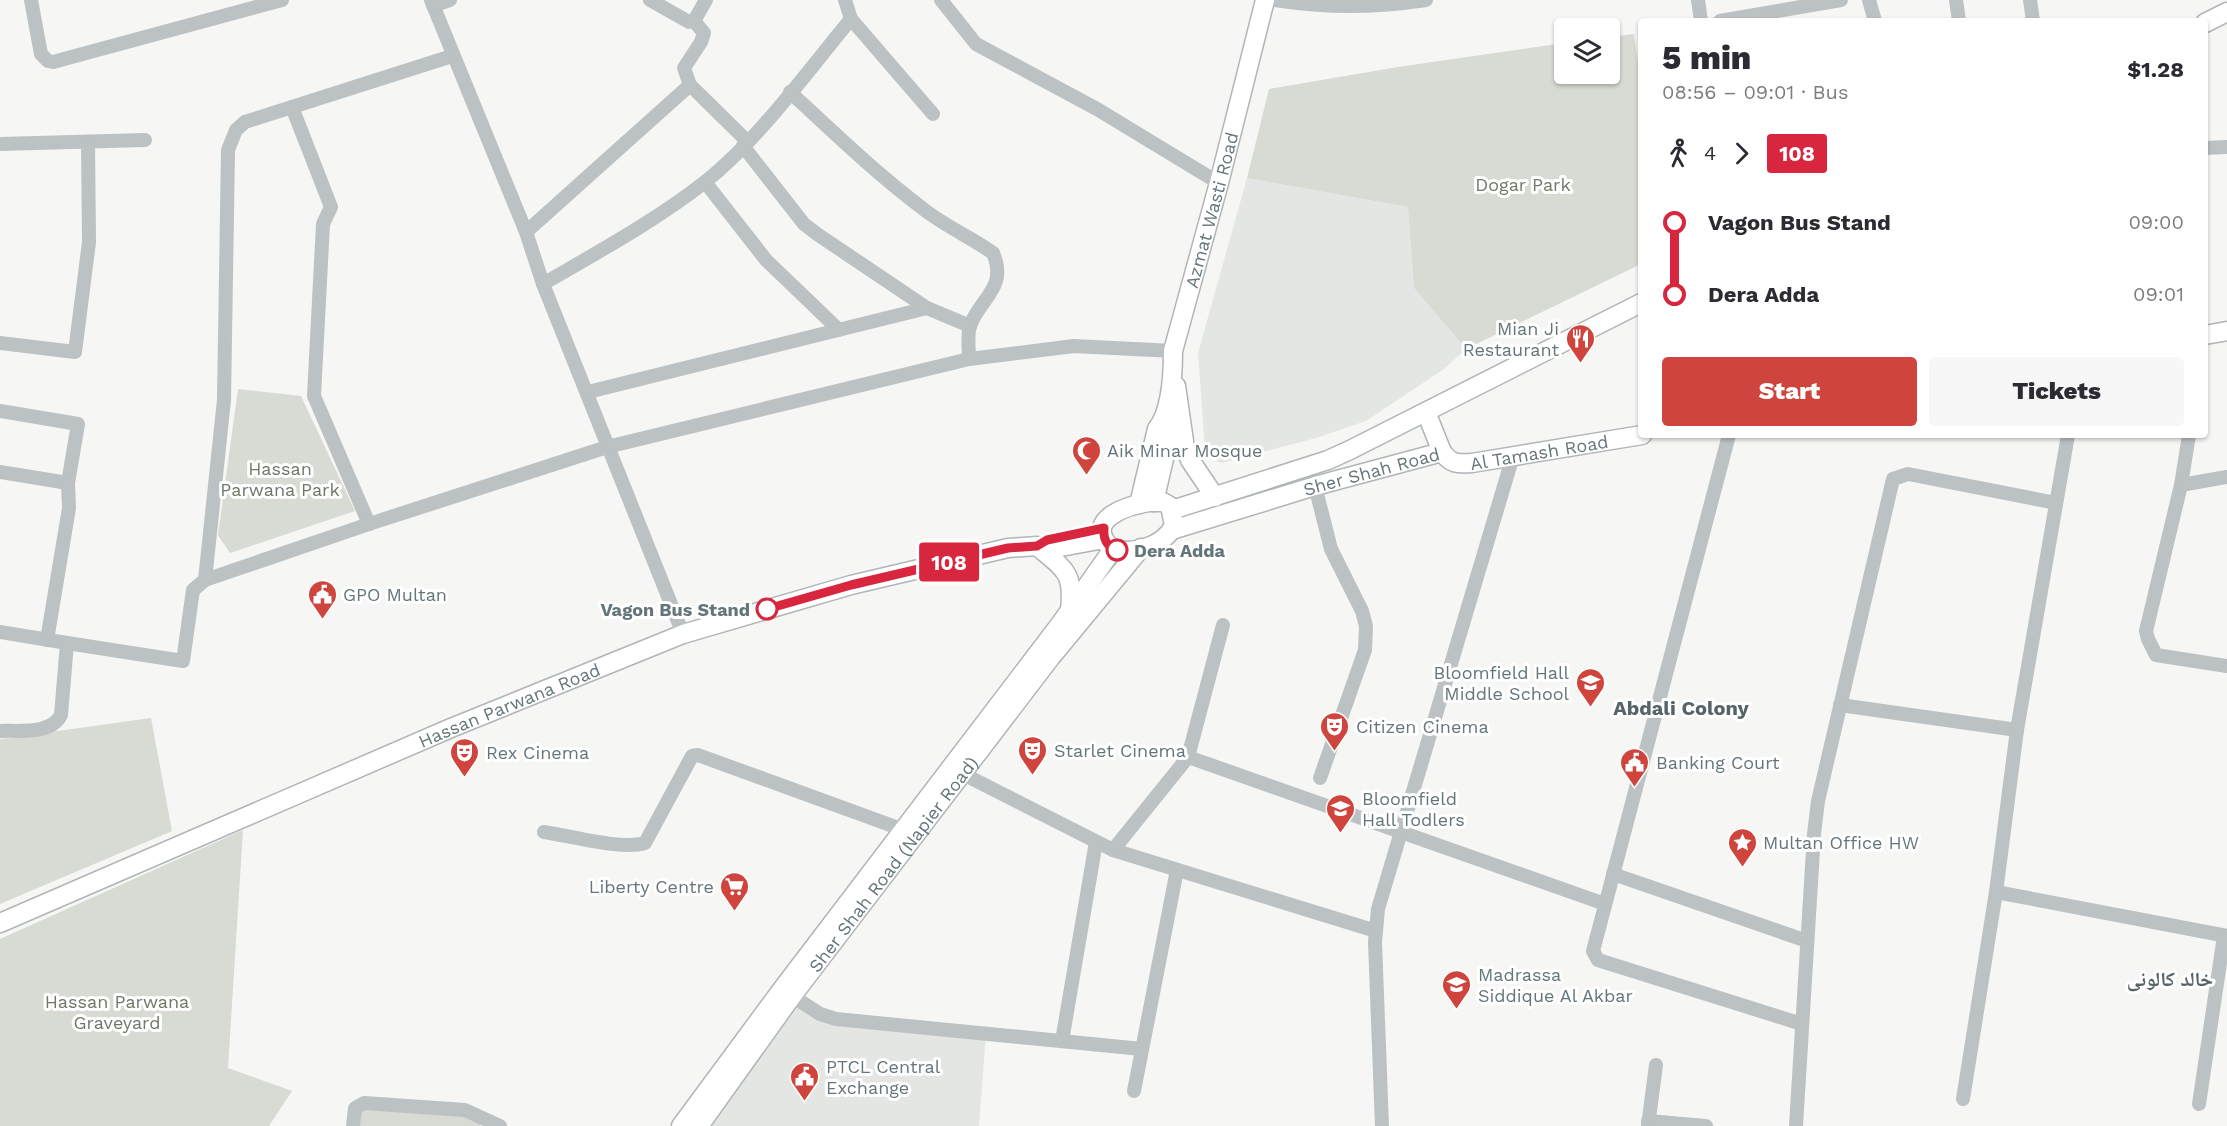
<!DOCTYPE html>
<meta charset="utf-8">
<style>
:root{--surface:#fff;--page:#f7f7f7;--text:#2b2b33;--muted:#7c7c81;--accent:#cf443c}
body{margin:0;font-family:"Work Sans","Noto Naskh Arabic",sans-serif;background:var(--page);color:var(--text);height:100vh;display:flex;flex-direction:column;font-size:22px;white-space:nowrap}
*{box-sizing:border-box;margin:0}
p{font-size:20px;color:var(--muted)}
.icon{flex:none;width:33px;height:33px;fill:none;stroke:currentColor;stroke-width:2;stroke-linecap:round;stroke-linejoin:round}
.map{position:relative;flex:1;overflow:hidden}
.panel{position:absolute;left:1638px;top:18px;width:570px;height:420px;display:flex;flex-direction:column;background:var(--surface);border-radius:6px;box-shadow:0 2px 4px #0004}
.panel>*{flex:none}
.badge{padding:0 12px;border-radius:4px;font-size:21px;line-height:39px}
.controls{position:absolute;left:1554px;top:18px;display:grid;gap:12px}
.controls a{display:grid;place-items:center;width:66px;height:66px;border-radius:6px;background:var(--surface);box-shadow:0 2px 4px #0004;font-size:30px}
.map>.badge{position:absolute;translate:-50% -50%;box-shadow:0 0 0 3px #fff}
.legs{display:flex;align-items:center;gap:9px;height:66px;padding:0 24px;font-size:20px}
.legs p{margin-inline-start:auto}
.overview{display:flex;align-items:center;justify-content:space-between;height:102px;padding:0 24px}
h1{font-size:33px;font-weight:800;line-height:45px}
.button{display:flex;gap:12px;margin-top:auto;padding:12px 24px}
.button a{flex:1;height:69px;border-radius:6px;background:var(--accent);color:#fff;font-size:24px;font-weight:800;line-height:69px;text-align:center}
.button a+a{background:var(--page);color:var(--text)}
ul{padding:0 24px;list-style:none}
li{display:flex;align-items:center;gap:21px;height:72px;font-size:22px}
li i{display:grid;place-items:center;width:9px;height:100%;margin:0 8px;background:currentColor}
li i::after{content:'';width:15px;height:15px;margin:-8px;border:4px solid;border-radius:50%;background:var(--surface)}
li p{margin-inline-start:auto}
li:first-child i{background:linear-gradient(#0000 50%,currentColor 0)}
li:last-child i{background:linear-gradient(currentColor 50%,#0000 0)}
.map>svg:first-child{display:block}
.built{fill:#e4e6e4}
.green{fill:#d7dbd3}
.lines{fill:none;stroke-linecap:round;stroke-linejoin:round}
.major-casing{stroke:#b0b5b7;stroke-width:21}
.minor{stroke:#bcc1c3;stroke-width:14}
.major{stroke:#fff;stroke-width:18}
.line-1-casing{stroke:#fff;stroke-width:14}
.line-1{stroke:#d7263d;stroke-width:9}
.stop-1-dot{fill:#fff;stroke:#d7263d;stroke-width:3}
.labels{text-anchor:middle;dominant-baseline:central;stroke-width:6;stroke-linejoin:round;paint-order:stroke}
.park-label{font-size:18px;fill:#6e7967;stroke:#fff}
.street-label{font-size:18px;fill:#65767b;stroke:#fff}
.poi-label{font-size:18px;fill:#65767b;stroke:#fff;text-anchor:start}
.stop-label{font-size:18px;font-weight:bold;fill:#65767b;stroke:#fff;text-anchor:start}
.neighbourhood-label{font-size:20px;font-weight:bold;fill:#566367;stroke:#fff}
</style>
<div class="map">
<svg width="2227" height="1126" viewBox="0 0 2227 1126">
<rect width="100%" height="100%" fill="#f6f6f4"/>
<g class="built">
<path d="M1247,178L1408,207L1414,288L1466,349L1444,369L1366,421L1316,438L1221,463L1210,457L1205,449L1198,353Z"/>
<path d="M787,991L836,1019L986,1034L979,1126H683Z"/>
</g>
<g class="green">
<path d="M1634,34L1641,84V264L1466,349L1414,288L1408,207L1247,178L1269,89L1398,67L1564,43V74H1610V37Z"/>
<path d="M238,389L301,396L355,511L230,553L218,535Z"/>
<path d="M151,718L172,831L0,904V739Z"/>
<path d="M243,830L228,1068L292,1091L269,1126H0V939Z"/>
<path d="M364,1103L486,1119L480,1126H353Z"/>
</g>
<g class="lines">
<defs>
<g id="major">
<path d="M2205,23L2227,12"/>
<path d="M2205,335L2227,331"/>
<path d="M1176,386L1185,448L1190,460L1215,497"/>
<path id="s1" d="M1442,452C1451,464 1457,464 1472,463L1642,435"/>
<path d="M1149,502H1163L1170,506L1174,525C1165,546 1129,558 1109,546C1084,518 1130,505 1149,502Z"/>
<path d="M1154,502L1170,433L1165,419"/>
<path id="s2" d="M1139,504L1157,429C1171,411 1173,374 1173,351L1219,183L1265,0"/>
<path d="M1172,510L1328,460L1350,450L1641,303"/>
<path id="s3" d="M1172,530L1315,486L1442,452L1426,412"/>
<path d="M1038,547C1066,570 1074,573 1070,611"/>
<path id="s4" d="M0,923L451,728L683,634L851,585L1008,548L1037,546L1050,549L1104,539"/>
<path d="M681,1126L783,988L1061,623L1113,549"/>
<path id="s5" d="M699,1126L792,996L1051,657L1141,548"/>
</g>
</defs>
<use href="#major" class="major-casing"/>
<g class="minor">
<path d="M31,0L41,54L48,61L53,62L282,0"/>
<path d="M431,0L526,232L543,284L683,634"/>
<path d="M650,0L689,22L694,21L706,0"/>
<path d="M845,0L851,19"/>
<path d="M941,0L976,44L1097,109L1219,183"/>
<path d="M1275,0C1328,8 1373,8 1426,0"/>
<path d="M1698,0L1701,21"/>
<path d="M1869,0L1875,21"/>
<path d="M1956,0L1959,21"/>
<path d="M2030,0L2033,21"/>
<path d="M433,6L450,0"/>
<path d="M1720,21L1841,0"/>
<path d="M690,85L748,142"/>
<path d="M790,92C834,133 878,175 926,211C947,227 972,238 993,253C1008,288 980,298 970,326C967,335 969,349 969,359"/>
<path d="M292,107L331,207L323,224L314,396L369,524"/>
<path d="M0,144L145,140"/>
<path d="M743,146L804,224L817,234L927,308L970,326"/>
<path d="M2205,148L2227,147"/>
<path d="M705,182L766,260L839,330"/>
<path d="M526,232L690,85L684,68L701,42L704,33L694,21"/>
<path d="M543,284C598,252 655,221 705,182C759,139 806,73 851,19L933,114"/>
<path d="M0,343L75,352L89,242L88,142"/>
<path d="M588,392L927,308"/>
<path d="M0,411L78,424L68,483L0,472"/>
<path d="M1729,435L1593,951L1598,960L1802,1024"/>
<path d="M2189,435L2181,485L2146,631L2148,639L2156,655L2227,666"/>
<path d="M2181,485L2227,477"/>
<path d="M1315,486L1331,549L1362,611L1366,626L1365,650L1320,778"/>
<path d="M205,580L369,524L607,447L969,359L1074,346L1173,351"/>
<path d="M0,632L67,643"/>
<path d="M47,640L69,508L68,483"/>
<path d="M1840,705L2017,730"/>
<path d="M0,731C19,730 51,735 61,715L67,643L183,661L193,590L205,580L224,400L228,150L236,130L245,122L452,56"/>
<path d="M1188,757L1605,904"/>
<path d="M963,774L1113,850L1376,931"/>
<path d="M544,832C570,836 621,850 645,843L692,756L698,755L904,830"/>
<path d="M1113,850L1188,757L1223,625"/>
<path d="M1613,874L1807,941"/>
<path d="M1996,892L2227,936"/>
<path d="M792,996L820,1014L836,1019L1142,1049"/>
<path d="M1062,1041L1096,842"/>
<path d="M1134,1091L1177,870"/>
<path d="M1963,1099L1996,892L2017,730L2068,435"/>
<path d="M2199,1104L2224,936"/>
<path d="M1648,1121L1706,1126"/>
<path d="M353,1126L355,1108L364,1103L465,1110L500,1126"/>
<path d="M1382,1126L1375,942L1378,909L1513,456"/>
<path d="M1648,1126L1656,1065"/>
<path d="M1796,1126L1814,834L1818,801L1893,479L1908,474L2056,503"/>
</g>
<use href="#major" class="major"/>
</g>
<g class="lines">
<defs>
<path id="line-1" d="M767,609L851,585L1008,548L1037,546L1047,540L1104,528C1103,539 1106,546 1117,550"/>
</defs>
<use href="#line-1" class="line-1-casing"/>
<use href="#line-1" class="line-1"/>
</g>
<defs>
<symbol id="restaurant-pin" viewBox="-11 -11 22 30"><path d="M0 17L-7.5 6A9.5 9.5 0 1 1 7.5 6Z" fill="#cf443c" stroke="#fff"/><path d="M-5-6h1v4h1v-4h1v4h1v-4h1v5L-1.5 .5V6h-2V.5L-5-1ZM5-6V6H3V1.5H1.5Q1.5-4 5-6Z" fill="#fff"/></symbol>
<symbol id="mosque-pin" viewBox="-11 -11 22 30"><path d="M0 17L-7.5 6A9.5 9.5 0 1 1 7.5 6Z" fill="#cf443c" stroke="#fff"/><path d="M3.5-4.9A6 6 0 1 0 3.5 4.9A5 5 0 1 1 3.5-4.9Z" fill="#fff"/></symbol>
<symbol id="civic-pin" viewBox="-11 -11 22 30"><path d="M0 17L-7.5 6A9.5 9.5 0 1 1 7.5 6Z" fill="#cf443c" stroke="#fff"/><path d="M-.6-6.5H3V-4.5H.6V-3L4-1V1h2V6H-6V1h2V-1L-.6-3ZM-1.2 2.5V6h2.4V2.5Z" fill="#fff"/></symbol>
<symbol id="school-pin" viewBox="-11 -11 22 30"><path d="M0 17L-7.5 6A9.5 9.5 0 1 1 7.5 6Z" fill="#cf443c" stroke="#fff"/><path d="M0-5L7-2L0 1L-7-2ZM-4 1L0 2.5L4 1V4Q0 6-4 4Z" fill="#fff"/></symbol>
<symbol id="theatre-pin" viewBox="-11 -11 22 30"><path d="M0 17L-7.5 6A9.5 9.5 0 1 1 7.5 6Z" fill="#cf443c" stroke="#fff"/><path d="M-5-5.5Q0-4 5-5.5V0Q5 5 0 6Q-5 5-5 0ZM-3.3-2.5H-1v1.5H-3.3ZM1-2.5H3.3v1.5H1ZM-2.8 1Q0 5.5 2.8 1Z" fill="#fff"/></symbol>
<symbol id="sight-pin" viewBox="-11 -11 22 30"><path d="M0 17L-7.5 6A9.5 9.5 0 1 1 7.5 6Z" fill="#cf443c" stroke="#fff"/><path d="M0-6L1.8-2.2L6-1.7L2.9 1.2L3.7 5.4L0 3.3L-3.7 5.4L-2.9 1.2L-6-1.7L-1.8-2.2Z" fill="#fff"/></symbol>
<symbol id="supermarket-pin" viewBox="-11 -11 22 30"><path d="M0 17L-7.5 6A9.5 9.5 0 1 1 7.5 6Z" fill="#cf443c" stroke="#fff"/><path d="M-6-5.5h2.5l.6 2H6L4.5 2H-2.5L-4.4-4H-6ZM-1.5 3.2a1.3 1.3 0 1 0 .1 0ZM3 3.2a1.3 1.3 0 1 0 .1 0Z" fill="#fff"/></symbol>
</defs>
<g fill-rule="evenodd">
<use href="#restaurant-pin" x="1564" y="322" width="33" height="45"/>
<use href="#mosque-pin" x="1070" y="434" width="33" height="45"/>
<use href="#civic-pin" x="306" y="578" width="33" height="45"/>
<use href="#school-pin" x="1574" y="666" width="33" height="45"/>
<use href="#theatre-pin" x="1318" y="710" width="33" height="45"/>
<use href="#theatre-pin" x="1016" y="734" width="33" height="45"/>
<use href="#theatre-pin" x="448" y="736" width="33" height="45"/>
<use href="#civic-pin" x="1618" y="746" width="33" height="45"/>
<use href="#school-pin" x="1324" y="792" width="33" height="45"/>
<use href="#sight-pin" x="1726" y="826" width="33" height="45"/>
<use href="#supermarket-pin" x="718" y="870" width="33" height="45"/>
<use href="#school-pin" x="1440" y="968" width="33" height="45"/>
<use href="#civic-pin" x="788" y="1060" width="33" height="45"/>
</g>
<g class="stop-1-dot">
<circle cx="1117" cy="550" r="10"/>
<circle cx="767" cy="609" r="10"/>
</g>
<g class="labels">
<g class="park-label">
<text x="1523" y="184">Dogar Park</text>
<text x="280" y="468">Hassan<tspan x="280" dy="21">Parwana Park</tspan></text>
<text x="117" y="1001">Hassan Parwana<tspan x="117" dy="21">Graveyard</tspan></text>
</g>
<g class="street-label">
<text stroke="none"><textPath href="#s2" startOffset="304">Azmat Wasti Road</textPath></text>
<text stroke="none"><textPath href="#s1" startOffset="102">Al Tamash Road</textPath></text>
<text stroke="none"><textPath href="#s3" startOffset="208">Sher Shah Road</textPath></text>
<text stroke="none"><textPath href="#s4" startOffset="554">Hassan Parwana Road</textPath></text>
<text stroke="none"><textPath href="#s5" startOffset="326">Sher Shah Road (Napier Road)</textPath></text>
</g>
<g class="poi-label">
<text x="1559" y="328" text-anchor="end">Mian Ji<tspan x="1559" dy="21">Restaurant</tspan></text>
<text x="1107" y="450">Aik Minar Mosque</text>
<text x="343" y="594">GPO Multan</text>
<text x="1569" y="672" text-anchor="end">Bloomfield Hall<tspan x="1569" dy="21">Middle School</tspan></text>
<text x="1356" y="726">Citizen Cinema</text>
<text x="1054" y="750">Starlet Cinema</text>
<text x="486" y="752">Rex Cinema</text>
<text x="1656" y="762">Banking Court</text>
<text x="1362" y="798">Bloomfield<tspan x="1362" dy="21">Hall Todlers</tspan></text>
<text x="1763" y="842">Multan Office HW</text>
<text x="714" y="886" text-anchor="end">Liberty Centre</text>
<text x="1478" y="974">Madrassa<tspan x="1478" dy="21">Siddique Al Akbar</tspan></text>
<text x="826" y="1066">PTCL Central<tspan x="826" dy="21">Exchange</tspan></text>
</g>
<g class="stop-label">
<text x="1134" y="550">Dera Adda</text>
<text x="750" y="609" text-anchor="end">Vagon Bus Stand</text>
</g>
<g class="neighbourhood-label">
<text x="1681" y="708">Abdali Colony</text>
<text x="2170" y="979">خالد کالونی</text>
</g>
</g>
</svg>
<div class="controls">
<a><svg class="icon" aria-label="layers" viewBox="0 0 24 24"><path d="M12 4l9 5-9 5-9-5zM3 14l9 5 9-5"/></svg></a>
</div>
<b class="badge" style="left:949px;top:562px;background:#d7263d;color:#fff">108</b>
<section class="panel">
<div class="overview"><div><h1>5 min</h1><p>08:56 – 09:01 · Bus</p></div><b>$1.28</b></div>
<div class="legs"><svg class="icon" aria-label="walk" viewBox="0 0 24 24"><circle cx="13" cy="4" r="2"/><path d="M13 8l-2 6 4 7M11 14l-3 7M7 12l3-4h3l4 4"/></svg>4<svg class="icon" aria-label="forward" viewBox="0 0 24 24"><path d="M9 5l7 7-7 7"/></svg><b class="badge" style="background:#d7263d;color:#fff">108</b></div>
<ul>
<li><i style="color:#d7263d"></i><b>Vagon Bus Stand</b><p>09:00</p></li>
<li><i style="color:#d7263d"></i><b>Dera Adda</b><p>09:01</p></li>
</ul>
<div class="button"><a>Start</a><a>Tickets</a></div>
</section>
</div>
